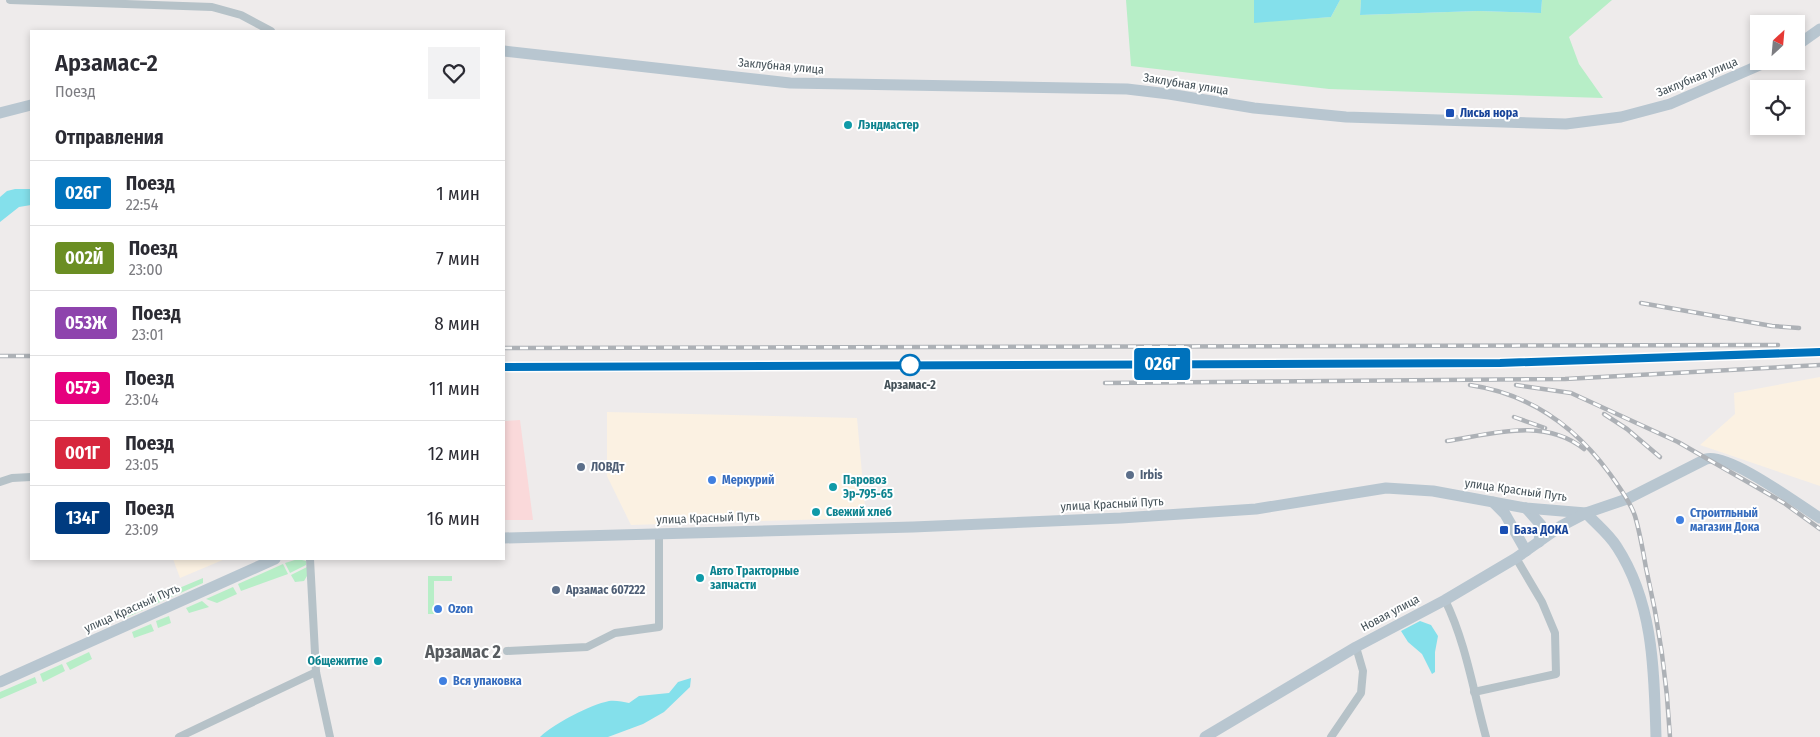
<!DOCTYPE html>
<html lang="ru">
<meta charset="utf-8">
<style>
:root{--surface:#fff;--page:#f2f2f3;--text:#2b2b33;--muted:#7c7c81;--line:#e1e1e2}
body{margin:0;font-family:"Fira Sans Condensed",sans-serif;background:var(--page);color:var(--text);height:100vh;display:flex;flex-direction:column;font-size:19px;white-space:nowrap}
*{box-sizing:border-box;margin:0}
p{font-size:16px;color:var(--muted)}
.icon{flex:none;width:28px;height:28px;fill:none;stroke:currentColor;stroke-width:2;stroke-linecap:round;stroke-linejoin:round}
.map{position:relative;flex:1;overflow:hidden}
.drawer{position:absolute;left:30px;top:30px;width:475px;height:530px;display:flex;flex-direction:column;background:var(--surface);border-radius:0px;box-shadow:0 2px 8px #0003}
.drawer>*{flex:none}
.badge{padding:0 10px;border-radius:4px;font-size:18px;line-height:32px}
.needle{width:32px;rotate:26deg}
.tools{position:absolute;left:1750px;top:15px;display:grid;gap:10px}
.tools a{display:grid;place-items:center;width:55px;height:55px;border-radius:0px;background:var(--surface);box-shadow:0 2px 8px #0003;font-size:25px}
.map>.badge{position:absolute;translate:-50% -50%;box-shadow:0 0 0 2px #fff}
h2{padding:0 25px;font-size:19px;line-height:45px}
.round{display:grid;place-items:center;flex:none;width:52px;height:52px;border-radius:0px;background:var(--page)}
.headline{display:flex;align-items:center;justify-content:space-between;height:85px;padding:0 25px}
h1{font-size:24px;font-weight:600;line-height:38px}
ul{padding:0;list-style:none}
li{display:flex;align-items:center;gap:15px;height:65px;padding:0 25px;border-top:1px solid var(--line)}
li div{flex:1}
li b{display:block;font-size:19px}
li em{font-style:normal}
li .badge{min-width:55px;font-weight:700;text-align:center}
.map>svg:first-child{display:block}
.commercial{fill:#fbf1e2}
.medical{fill:#fad9da}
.green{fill:#b7eec7}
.water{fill:#84e0eb}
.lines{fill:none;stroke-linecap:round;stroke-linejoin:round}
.street{stroke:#b6c2c8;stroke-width:8}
.secondary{stroke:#b8c6d0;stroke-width:11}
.rail-casing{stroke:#adb1b6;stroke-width:4.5}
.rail{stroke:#fff;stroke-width:2.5;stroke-dasharray:8;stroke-linecap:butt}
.line-casing{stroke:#fff;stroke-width:11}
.line{stroke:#0072bc;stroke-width:8}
.transit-dot{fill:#1a4fb4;stroke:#fff;stroke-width:2}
.culture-dot{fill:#0f9aa8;stroke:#fff;stroke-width:2}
.stop-dot{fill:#fff;stroke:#0072bc;stroke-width:2.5}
.service-dot{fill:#5c6f8a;stroke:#fff;stroke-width:2}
.shop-dot{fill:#3f7fe0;stroke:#fff;stroke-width:2}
.labels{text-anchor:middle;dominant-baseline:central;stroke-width:4;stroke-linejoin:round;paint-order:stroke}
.street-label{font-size:12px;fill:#445158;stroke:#fff}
.transit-label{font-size:12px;font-weight:bold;fill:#164399;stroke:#fff;text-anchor:start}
.culture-label{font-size:12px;font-weight:bold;fill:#0d838f;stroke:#fff;text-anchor:start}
.stop-label{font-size:12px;font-weight:bold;fill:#445158;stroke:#fff}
.service-label{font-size:12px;font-weight:bold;fill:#4e5e75;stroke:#fff;text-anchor:start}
.shop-label{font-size:12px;font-weight:bold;fill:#366cbe;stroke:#fff;text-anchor:start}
.district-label{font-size:18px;font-weight:bold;fill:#585c60;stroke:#fff}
</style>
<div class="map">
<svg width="1820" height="737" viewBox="0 0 1820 737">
<rect width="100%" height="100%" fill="#eeebeb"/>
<g class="commercial">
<path d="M1820,377V486L1700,445L1735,414L1734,393Z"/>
<path d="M607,412L857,418L866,518L631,525L607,476Z"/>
<path d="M173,559H225L180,578Z"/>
</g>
<path class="medical" d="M520,420L533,520H504V421Z"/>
<g class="green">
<path d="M1126,0H1254V22L1331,17L1340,0H1361L1360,15L1478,11L1541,13L1542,0H1612L1569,37L1579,64L1603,98L1329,89L1131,66Z"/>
<path d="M298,559L306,561V565L290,573L285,563Z"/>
<path d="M283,564L288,574L241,591L238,584Z"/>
<path d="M307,567V576L304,581L295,582L291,575Z"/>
<path d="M428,576H452V581H434V614H428Z"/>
<path d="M203,578V583L149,607L146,602Z"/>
<path d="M233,587L237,594L217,603L206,599Z"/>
<path d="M202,601L209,607L189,613L186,608Z"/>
<path d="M142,604L143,610L125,618L123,613Z"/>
<path d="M169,616L171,623L158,628L156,621Z"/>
<path d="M151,624L154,631L134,638L132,632Z"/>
<path d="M89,652L92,659L70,670L66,663Z"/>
<path d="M62,664L65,671L43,682L40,674Z"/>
<path d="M35,677L37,683L0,699V692Z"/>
</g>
<g class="water">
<path d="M1254,0H1340L1331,17L1254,23Z"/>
<path d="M1361,0H1542L1541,13L1478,11L1360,15Z"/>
<path d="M15,189H31V205L19,207L0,222V197L7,191Z"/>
<path d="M1420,621L1431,625L1438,636L1435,652V672L1432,674L1422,654L1408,642L1401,631Z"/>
<path d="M691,678L690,687L664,712L643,724L608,737H540C555,723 590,705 609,701C616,700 623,702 629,703L639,696L669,693L678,682Z"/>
</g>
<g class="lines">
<g class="street">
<path d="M10,0L212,7L241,15L271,31"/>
<path d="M0,482L12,478L31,477"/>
<path d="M310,559L316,672L330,737"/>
<path d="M1445,600C1466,643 1473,690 1486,737"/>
<path d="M507,651L587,647L615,633L659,627V534"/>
<path d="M1474,692L1556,674L1555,633L1542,602L1516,558"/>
<path d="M179,737L316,672"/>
<path d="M1331,737L1361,693L1363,671L1356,647"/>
</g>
<g class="secondary">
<path d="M1796,46L1820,29"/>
<path d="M504,51L790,83L1127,89L1169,94L1254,108L1346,117L1566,124L1621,117L1670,104L1769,61"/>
<path d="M0,113L31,105"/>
<path d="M1493,502L1505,514L1526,551"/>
<path d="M1526,508L1541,525L1539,542"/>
<path d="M504,538L913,527L1121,518L1256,509L1386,488L1433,491L1526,508L1586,513L1627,499L1706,459C1728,452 1799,505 1820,518"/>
<path d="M0,682L275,559"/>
<path d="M1205,737L1356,647L1445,600L1516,558L1561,526L1586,513C1596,524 1609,534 1617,547C1654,604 1654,672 1656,737"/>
</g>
<defs>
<g id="rail">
<path d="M1641,303L1772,326L1799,328"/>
<path d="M504,348L1778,345"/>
<path d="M0,356H31"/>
<path d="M504,366L1500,363L1820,352"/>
<path d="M1105,383L1565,379L1820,365"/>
<path d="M1470,385C1530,394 1575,426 1610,474C1619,487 1630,501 1635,516C1640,533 1643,551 1646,568C1659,624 1667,680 1670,737"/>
<path d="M1516,385L1571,393L1678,442L1784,503L1820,529"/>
<path d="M1604,414L1627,429L1660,457"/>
<path d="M1514,417L1545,428"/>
<path d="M1447,441C1492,434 1544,417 1584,449"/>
</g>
</defs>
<use href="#rail" class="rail-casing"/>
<use href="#rail" class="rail"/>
</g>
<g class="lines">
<defs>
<path id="line" d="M504,367L1500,363L1820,352"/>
</defs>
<use href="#line" class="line-casing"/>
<use href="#line" class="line"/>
</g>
<g class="transit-dot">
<rect x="1445" y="108" width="10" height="10" rx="2.5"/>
<rect x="1499" y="525" width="10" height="10" rx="2.5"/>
</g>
<g class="culture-dot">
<circle cx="848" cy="125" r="5"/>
<circle cx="833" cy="487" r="5"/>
<circle cx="816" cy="512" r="5"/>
<circle cx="700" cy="578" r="5"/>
<circle cx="378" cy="661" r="5"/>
</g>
<circle class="stop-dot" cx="910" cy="365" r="10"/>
<g class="service-dot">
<circle cx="581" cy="467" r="5"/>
<circle cx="1130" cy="475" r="5"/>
<circle cx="556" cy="590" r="5"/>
</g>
<g class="shop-dot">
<circle cx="712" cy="480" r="5"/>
<circle cx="1680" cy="520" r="5"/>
<circle cx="438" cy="609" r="5"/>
<circle cx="443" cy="681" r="5"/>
</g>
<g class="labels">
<g class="street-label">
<text transform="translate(781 66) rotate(5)">Заклубная улица</text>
<text transform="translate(1697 77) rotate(-22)">Заклубная улица</text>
<text transform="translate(1186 84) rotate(9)">Заклубная улица</text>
<text transform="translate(1516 490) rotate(8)">улица Красный Путь</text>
<text transform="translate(1112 504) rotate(-3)">улица Красный Путь</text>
<text transform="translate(708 518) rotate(-2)">улица Красный Путь</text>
<text transform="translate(132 608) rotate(-24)">улица Красный Путь</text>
<text transform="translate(1390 613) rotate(-28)">Новая улица</text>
</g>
<g class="transit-label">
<text x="1460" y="113">Лисья нора</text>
<text x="1514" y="530">База ДОКА</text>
</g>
<g class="culture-label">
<text x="858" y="125">Лэндмастер</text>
<text x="843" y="480">Паровоз<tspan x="843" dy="14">Эр-795-65</tspan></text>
<text x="826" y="512">Свежий хлеб</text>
<text x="710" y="571">Авто Тракторные<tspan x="710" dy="14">запчасти</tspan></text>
<text x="368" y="661" text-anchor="end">Общежитие</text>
</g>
<g class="stop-label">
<text x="910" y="385">Арзамас-2</text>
</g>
<g class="service-label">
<text x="591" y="467">ЛОВДт</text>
<text x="1140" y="475">Irbis</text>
<text x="566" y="590">Арзамас 607222</text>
</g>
<g class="shop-label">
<text x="722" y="480">Меркурий</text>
<text x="1690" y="513">Строитльный<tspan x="1690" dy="14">магазин Дока</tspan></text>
<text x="448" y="609">Ozon</text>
<text x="453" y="681">Вся упаковка</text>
</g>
<g class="district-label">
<text x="463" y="652">Арзамас 2</text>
</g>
</g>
</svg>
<div class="tools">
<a><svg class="needle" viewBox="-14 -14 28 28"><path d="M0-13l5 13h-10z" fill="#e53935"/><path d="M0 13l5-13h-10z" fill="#7c7c81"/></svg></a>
<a><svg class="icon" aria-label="locate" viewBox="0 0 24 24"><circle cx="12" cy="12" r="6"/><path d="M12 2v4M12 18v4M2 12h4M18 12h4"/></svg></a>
</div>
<b class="badge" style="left:1162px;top:364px;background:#0072bc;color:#fff">026Г</b>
<section class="drawer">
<div class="headline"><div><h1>Арзамас-2</h1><p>Поезд</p></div><a class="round"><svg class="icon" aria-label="heart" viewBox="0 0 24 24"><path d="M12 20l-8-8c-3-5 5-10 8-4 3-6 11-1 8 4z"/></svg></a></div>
<h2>Отправления</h2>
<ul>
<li><span class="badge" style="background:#0072bc;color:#fff">026Г</span><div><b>Поезд</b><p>22:54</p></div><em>1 мин</em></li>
<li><span class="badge" style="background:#6b8e23;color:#fff">002Й</span><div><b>Поезд</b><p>23:00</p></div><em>7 мин</em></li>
<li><span class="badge" style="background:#8e44ad;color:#fff">053Ж</span><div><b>Поезд</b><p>23:01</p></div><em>8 мин</em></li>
<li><span class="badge" style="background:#e6007e;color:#fff">057Э</span><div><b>Поезд</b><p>23:04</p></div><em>11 мин</em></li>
<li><span class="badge" style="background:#d7263d;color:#fff">001Г</span><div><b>Поезд</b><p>23:05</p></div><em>12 мин</em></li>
<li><span class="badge" style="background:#003b80;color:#fff">134Г</span><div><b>Поезд</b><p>23:09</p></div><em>16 мин</em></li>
</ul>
</section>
</div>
